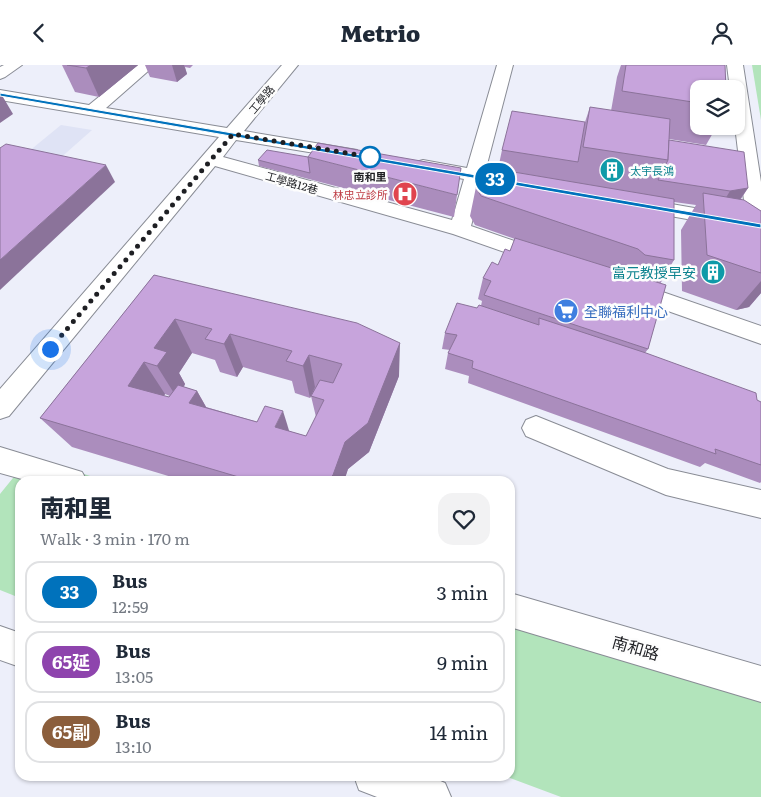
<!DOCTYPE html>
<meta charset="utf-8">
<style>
:root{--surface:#fff;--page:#f2f2f3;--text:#1f2937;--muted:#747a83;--line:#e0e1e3}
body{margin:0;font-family:Literata,"Noto Sans TC",serif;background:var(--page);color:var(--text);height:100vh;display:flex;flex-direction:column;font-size:19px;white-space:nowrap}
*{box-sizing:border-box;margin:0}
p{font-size:16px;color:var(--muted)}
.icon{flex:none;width:28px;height:28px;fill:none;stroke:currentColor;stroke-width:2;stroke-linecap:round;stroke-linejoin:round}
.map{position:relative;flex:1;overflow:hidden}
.side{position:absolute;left:15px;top:411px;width:500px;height:305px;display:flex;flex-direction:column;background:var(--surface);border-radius:15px;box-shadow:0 1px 4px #0004}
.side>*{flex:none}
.badge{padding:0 10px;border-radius:16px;font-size:18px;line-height:32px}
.tools{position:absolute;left:690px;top:15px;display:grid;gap:10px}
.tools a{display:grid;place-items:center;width:55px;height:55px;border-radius:10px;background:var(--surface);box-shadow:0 1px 4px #0004;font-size:25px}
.you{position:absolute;width:25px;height:25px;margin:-12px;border:4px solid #fff;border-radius:50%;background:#1a73e8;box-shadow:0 0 0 8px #1a73e833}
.map>.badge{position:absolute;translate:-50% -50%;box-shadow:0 0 0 2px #fff}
.round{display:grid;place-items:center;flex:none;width:52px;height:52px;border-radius:15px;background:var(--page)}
.overview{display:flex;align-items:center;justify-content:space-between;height:85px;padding:0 25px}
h1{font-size:24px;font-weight:800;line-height:38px}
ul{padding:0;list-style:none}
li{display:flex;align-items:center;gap:15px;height:62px;margin:0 10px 8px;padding:0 15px;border:2px solid var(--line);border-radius:15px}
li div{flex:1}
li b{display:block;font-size:19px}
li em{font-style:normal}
li .badge{min-width:55px;font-weight:700;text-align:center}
header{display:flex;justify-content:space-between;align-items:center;height:65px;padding:0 25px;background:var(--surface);font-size:22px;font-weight:800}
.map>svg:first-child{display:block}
.built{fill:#dfe3f5}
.green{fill:#b2e4bb}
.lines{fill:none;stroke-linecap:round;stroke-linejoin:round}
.minor-casing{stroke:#898c95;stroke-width:2}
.minor{fill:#fff;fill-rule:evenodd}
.wall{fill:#ab8dbd;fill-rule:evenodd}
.shaded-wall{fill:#8b739a}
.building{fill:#c7a4dc;stroke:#8b739a;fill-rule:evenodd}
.line{fill:#0072bc;stroke:#fff}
.walk{stroke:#1e1f23;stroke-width:5;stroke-dasharray:0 9}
.stop-dot{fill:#fff;stroke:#0072bc;stroke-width:2.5}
.labels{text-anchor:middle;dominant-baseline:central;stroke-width:5;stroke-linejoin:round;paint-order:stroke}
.far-street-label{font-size:11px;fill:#1e1f23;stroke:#fdfdfd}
.far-culture-label{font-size:11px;fill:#0d838f;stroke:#fdfdfd;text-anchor:start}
.far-stop-label{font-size:11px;font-weight:bold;fill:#1e1f23;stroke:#fdfdfd}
.far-health-label{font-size:11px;fill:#be3a42;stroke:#fdfdfd;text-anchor:end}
.culture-label{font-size:14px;fill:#0d838f;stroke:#fdfdfd;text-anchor:end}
.shop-label{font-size:14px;fill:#366cbe;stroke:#fdfdfd;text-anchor:start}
.near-street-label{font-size:16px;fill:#1e1f23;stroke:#fdfdfd}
</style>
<header><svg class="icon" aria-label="back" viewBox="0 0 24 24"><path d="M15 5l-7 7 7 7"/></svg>Metrio<svg class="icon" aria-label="person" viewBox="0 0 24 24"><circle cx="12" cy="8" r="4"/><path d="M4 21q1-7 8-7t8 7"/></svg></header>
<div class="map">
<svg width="761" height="732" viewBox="0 0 761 732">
<rect width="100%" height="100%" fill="#edeffa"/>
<path class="built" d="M61,60L92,65L49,103L17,96Z"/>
<g class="green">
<path d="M752,0H761V55Z"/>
<path d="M30,392L106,416H20V533L0,525V429Z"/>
<path d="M510,544L761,624V732H561L505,711H510Z"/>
</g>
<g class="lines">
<defs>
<g id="minor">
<path d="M4,0H22L5,12L0,14V2Z"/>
<path d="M138,0H155L106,43L227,63L282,0H298L244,66L351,84L357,85L360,89L357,93L351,94L236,75L223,92L452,155L464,114L416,105L414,101L416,97L423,95L467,103L497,0H513L485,107L523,114L526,118L523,122L516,124L482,118L471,161L555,190L558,195L555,200L547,202L453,169L215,101L9,351L0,354V324L219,72L0,35V25L89,40Z"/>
<path d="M727,0H743L761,117V192L753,190L750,185L748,165L637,145L630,143L627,139L630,135L637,133L746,152L735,61L736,24H730Z"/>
<path d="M628,215L761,261V279L620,229L617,223L620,217Z"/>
<path d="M536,351L668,404L761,425V453L666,430L526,371L522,363L526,355Z"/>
<path d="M0,382L82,407L87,416H29L0,408Z"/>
<path d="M510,528L761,601V637L510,562Z"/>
<path d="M0,561L20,568V602L0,595Z"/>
<path d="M354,711H429L445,718L451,732H377L359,725Z"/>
</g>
</defs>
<use href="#minor" class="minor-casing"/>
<use href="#minor" class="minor"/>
</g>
<g class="wall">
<path d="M62,0H138L99,32L75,27Z"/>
<path d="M145,0H193L190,3L185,2L187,9L177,17L150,12Z"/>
<path d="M621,0H725L699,24V61H717L706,80L669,74V75L748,123L741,134L761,146V228L749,242L736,245L682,226L681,165L696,140L674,137V195L660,219L648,284L645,288L761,337V417L760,418L705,398L700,402L468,318L469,311L445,304L448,288L450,285L442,284L445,268L481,241L482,236L478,234L483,213L498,200L510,186L515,174L475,160L470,151L476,122L498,104L502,85L585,57L590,42L611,46L617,12Z"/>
<path d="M308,92L457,130L454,152L259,101L258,95Z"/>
<path d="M154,210L399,311L369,387L348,404L344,416H185L72,382L40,353ZM192,288L215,295L220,307L237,312L243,302L292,316L295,328L310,333L311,331L316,352L306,371L206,342L197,326L184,322L185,319L179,308ZM165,329L170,331L169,332L164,331Z"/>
</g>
<g class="shaded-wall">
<path d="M91,0H138L99,32L86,3Z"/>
<path d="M172,0H184L187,9L177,17Z"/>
<path d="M0,27L13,49L0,58Z"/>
<path d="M106,100L115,117L0,225V195Z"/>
<path d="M748,123L736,140L719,144L730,126Z"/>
<path d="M761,216V228L749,242L736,245Z"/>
<path d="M175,254L192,288L179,308L185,319L177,333L157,301L154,283Z"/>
<path d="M230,269L243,302L237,312L224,279Z"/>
<path d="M400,278L399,311L369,387L348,404L344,416H327L345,377Z"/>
<path d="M309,290L315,322L310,333L303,301Z"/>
<path d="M144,297L165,329L151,352L128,321Z"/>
<path d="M197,326L214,356L189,338Z"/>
<path d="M283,346L292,375L275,362Z"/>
</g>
<g class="building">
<path d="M67,0H91L86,3Z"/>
<path d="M626,0H725L726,24H699V38L622,26Z"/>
<path d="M590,42L670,54L668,95L583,82Z"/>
<path d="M512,46L585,57L578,97L502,85Z"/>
<path d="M669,75L744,87L748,123L730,126L658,115L668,95Z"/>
<path d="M318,78L461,103L457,130L308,92Z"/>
<path d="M6,79L106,100L0,195V83Z"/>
<path d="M267,85L308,92L310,108L258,95Z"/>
<path d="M490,103L674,134V195L645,190L638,184L481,131L476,122L478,111Z"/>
<path d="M703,128L744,135L761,146V208L707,190Z"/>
<path d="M515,173L666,220L648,284L484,230L491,216L483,213L492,197L498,200L505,184L510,186Z"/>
<path d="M154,210L357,258L400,278L368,358L345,377L333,410L327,416H252L40,353ZM175,254L212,264L205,274L224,279L230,269L292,286L286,296L303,301L309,290L342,299L333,318L320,315L311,331L324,335L306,371L275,362L283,346L265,341L257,357L189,338L197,326L178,320L169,332L128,321L144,297L157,301L167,287L154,283Z"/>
<path d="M457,238L477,243L479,240L539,260V253L646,288L756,328L757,335L761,337V400L715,384L716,389L472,303L473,296L448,288L457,270L445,268Z"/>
</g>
<path class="line" d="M0,28L761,159V163L0,31Z"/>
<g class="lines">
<path class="walk" d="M50,284L233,69L370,92"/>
</g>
<defs>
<symbol id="building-disc" viewBox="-11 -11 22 22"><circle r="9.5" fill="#0f9aa8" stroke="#fdfdfd"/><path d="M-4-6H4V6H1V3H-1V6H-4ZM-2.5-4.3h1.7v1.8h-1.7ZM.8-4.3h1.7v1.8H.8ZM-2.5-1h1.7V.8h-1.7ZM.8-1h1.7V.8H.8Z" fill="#fff"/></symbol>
<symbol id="hospital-disc" viewBox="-11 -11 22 22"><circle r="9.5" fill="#e0444e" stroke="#fdfdfd"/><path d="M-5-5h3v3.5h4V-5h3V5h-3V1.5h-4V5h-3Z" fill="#fff"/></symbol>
<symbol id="supermarket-disc" viewBox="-11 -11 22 22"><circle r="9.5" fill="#3f7fe0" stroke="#fdfdfd"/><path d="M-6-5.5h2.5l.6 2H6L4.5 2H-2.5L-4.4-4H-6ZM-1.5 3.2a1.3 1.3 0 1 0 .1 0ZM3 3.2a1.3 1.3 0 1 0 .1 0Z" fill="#fff"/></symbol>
</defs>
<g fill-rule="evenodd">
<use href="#building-disc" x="598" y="91" width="28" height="28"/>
<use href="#hospital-disc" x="391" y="115" width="28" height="28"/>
<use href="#building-disc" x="699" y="193" width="28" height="28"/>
<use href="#supermarket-disc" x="552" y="232" width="28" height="28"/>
</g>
<circle class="stop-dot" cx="370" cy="92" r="10"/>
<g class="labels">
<g class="far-street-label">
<text transform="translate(261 34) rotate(-50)">工學路</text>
<text transform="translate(292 117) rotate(16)">工學路12巷</text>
</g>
<g class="far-culture-label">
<text x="630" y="105">太宇長鴻</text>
</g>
<g class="far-stop-label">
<text x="370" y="111">南和里</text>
</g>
<g class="far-health-label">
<text x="388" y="129">林忠立診所</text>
</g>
<g class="culture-label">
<text x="696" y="207">富元教授早安</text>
</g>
<g class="shop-label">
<text x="584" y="246">全聯福利中心</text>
</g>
<g class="near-street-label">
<text transform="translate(636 582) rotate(16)">南和路</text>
</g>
</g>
</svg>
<div class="tools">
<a><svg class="icon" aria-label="layers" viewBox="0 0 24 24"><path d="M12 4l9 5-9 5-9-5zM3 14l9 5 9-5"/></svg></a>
</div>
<div class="you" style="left:50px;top:284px"></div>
<b class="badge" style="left:495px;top:114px;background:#0072bc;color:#fff">33</b>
<section class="side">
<div class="overview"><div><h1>南和里</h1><p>Walk · 3 min · 170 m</p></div><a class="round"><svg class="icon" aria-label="heart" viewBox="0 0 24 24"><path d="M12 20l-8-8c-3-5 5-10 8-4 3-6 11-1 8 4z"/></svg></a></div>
<ul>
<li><span class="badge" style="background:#0072bc;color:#fff">33</span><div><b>Bus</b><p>12:59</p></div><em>3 min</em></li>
<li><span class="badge" style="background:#8e44ad;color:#fff">65延</span><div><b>Bus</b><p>13:05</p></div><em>9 min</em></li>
<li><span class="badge" style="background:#8b5e3c;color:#fff">65副</span><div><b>Bus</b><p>13:10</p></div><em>14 min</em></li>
</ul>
</section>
</div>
